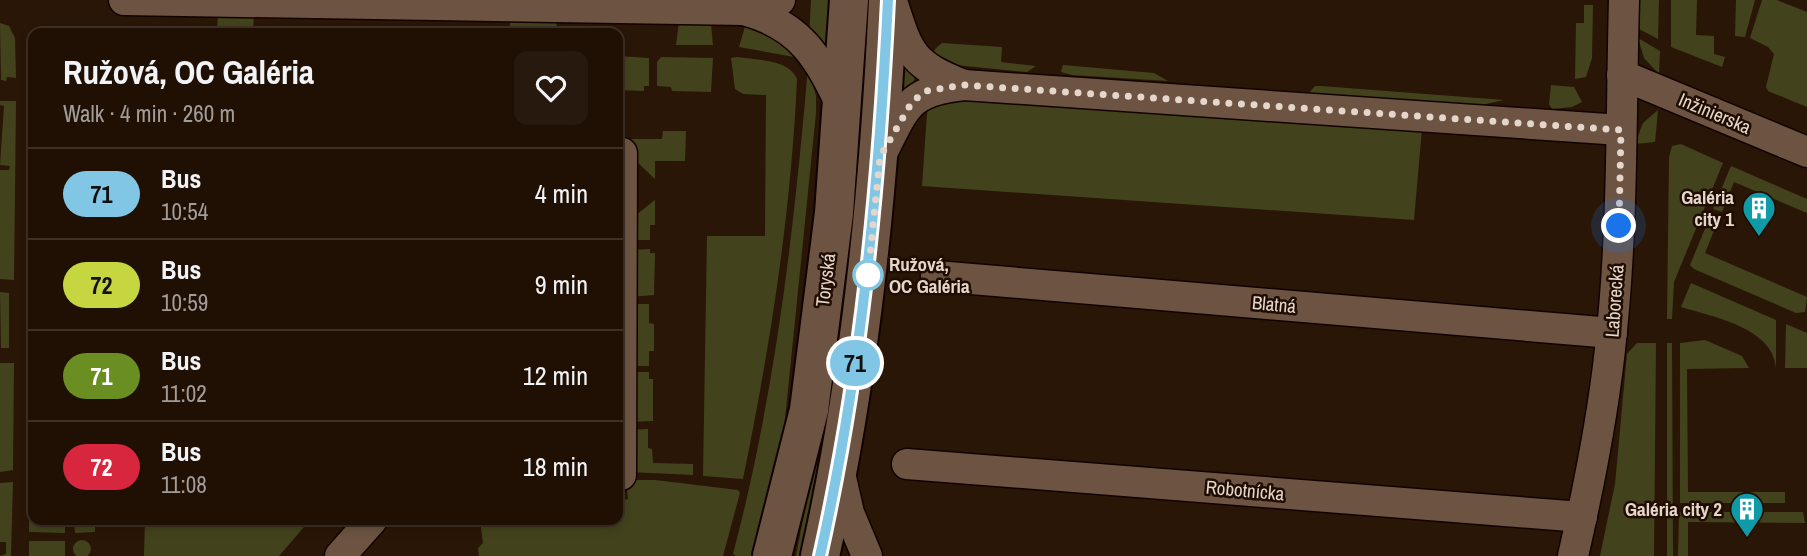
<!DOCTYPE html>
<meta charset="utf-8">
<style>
:root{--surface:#201004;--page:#28190e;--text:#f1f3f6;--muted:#a29d9a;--line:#3d3026}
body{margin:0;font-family:"Archivo Narrow",sans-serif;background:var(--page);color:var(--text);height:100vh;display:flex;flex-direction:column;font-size:26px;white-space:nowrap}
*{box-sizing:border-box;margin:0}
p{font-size:23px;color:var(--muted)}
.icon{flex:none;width:38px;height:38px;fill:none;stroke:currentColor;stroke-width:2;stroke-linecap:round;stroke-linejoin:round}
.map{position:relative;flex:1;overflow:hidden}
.side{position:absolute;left:28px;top:28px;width:595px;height:497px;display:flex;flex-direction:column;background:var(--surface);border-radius:14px;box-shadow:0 4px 10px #0003,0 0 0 2px var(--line)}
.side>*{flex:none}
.badge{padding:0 14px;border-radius:23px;font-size:24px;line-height:46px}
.you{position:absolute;width:35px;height:35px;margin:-18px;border:5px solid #fff;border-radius:50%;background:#1a73e8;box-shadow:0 0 0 10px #1a73e833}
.map>.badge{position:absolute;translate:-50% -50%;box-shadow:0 0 0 4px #fff}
.round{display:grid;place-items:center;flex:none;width:74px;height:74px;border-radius:14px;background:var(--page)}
.overview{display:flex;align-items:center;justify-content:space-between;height:119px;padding:0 35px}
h1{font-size:33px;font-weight:700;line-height:52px}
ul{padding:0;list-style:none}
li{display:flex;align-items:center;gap:21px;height:91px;padding:0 35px;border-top:2px solid var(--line)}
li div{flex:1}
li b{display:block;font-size:26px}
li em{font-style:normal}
li .badge{min-width:77px;font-weight:700;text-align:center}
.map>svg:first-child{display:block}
.green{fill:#42431d}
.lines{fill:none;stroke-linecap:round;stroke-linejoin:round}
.street-casing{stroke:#120200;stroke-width:33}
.secondary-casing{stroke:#120200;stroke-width:42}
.street{stroke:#6d5442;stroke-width:30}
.secondary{stroke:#6d5442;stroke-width:38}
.line-casing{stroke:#fff;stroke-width:16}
.line{stroke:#81c7e5;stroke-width:10}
.walk{stroke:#e5d6cc;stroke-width:7;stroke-dasharray:0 12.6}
.stop-dot{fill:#fff;stroke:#81c7e5;stroke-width:3.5}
.labels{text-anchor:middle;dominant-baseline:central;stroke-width:5;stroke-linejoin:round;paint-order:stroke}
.street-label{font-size:19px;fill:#e5d6cc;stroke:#200d01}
.poi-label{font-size:19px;font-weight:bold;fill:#e5d6cc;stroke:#200d01;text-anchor:end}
.stop-label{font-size:19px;font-weight:bold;fill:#e5d6cc;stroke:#200d01;text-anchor:start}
</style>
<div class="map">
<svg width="1807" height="556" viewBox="0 0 1807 556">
<rect width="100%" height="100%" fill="#2a1606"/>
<g class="green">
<path d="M811,0H836L833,60L809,38Z"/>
<path d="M865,0H874L852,287L804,556H796L829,380Z"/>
<path d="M1637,0H1659L1658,39L1637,28Z"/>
<path d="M1671,0H1697L1696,35L1714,36V54L1725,57L1722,67L1671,47Z"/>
<path d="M1736,0H1755L1745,37L1735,36Z"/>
<path d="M1762,0H1777L1807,12V107L1768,91L1766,87L1774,54L1768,47L1750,38Z"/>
<path d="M1584,5H1593L1592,58L1586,77L1575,79L1576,23H1584Z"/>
<path d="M218,13H254L253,33H217Z"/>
<path d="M510,18L555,20L559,33H510Z"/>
<path d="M679,22L711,24L713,45H676Z"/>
<path d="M0,23L9,26L15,38L16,78L7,77L6,81L1,80Z"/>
<path d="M746,23H757L800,58L739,47Z"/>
<path d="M1638,38L1660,51L1659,74L1644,58Z"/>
<path d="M901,40C915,68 923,77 901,105Z"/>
<path d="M942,43L1002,47L1001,62L1036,66L1027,72L955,65L934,56L935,49Z"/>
<path d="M618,56L649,58V86H644V91L618,90Z"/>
<path d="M661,57L713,58L711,92L672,91L671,87L657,86V62Z"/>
<path d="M737,57C756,60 789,59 797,79C791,214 770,347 743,479L703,476L707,236H765L766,95L743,94L735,89L731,58Z"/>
<path d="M1063,65L1154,73L1168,81L1072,75L1061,72Z"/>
<path d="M808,67L816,96V113L783,439L756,556H736L733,554C775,395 794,231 808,67Z"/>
<path d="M33,71V281L32,282L33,73Z"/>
<path d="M1551,85L1574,87L1582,102L1572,107L1552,109L1549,104Z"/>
<path d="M1315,86H1321L1504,100L1481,105L1309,93Z"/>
<path d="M941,96L1422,129L1414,220L922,186L927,114L929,106Z"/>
<path d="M0,101H16L14,280L0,279V170H9L10,166L0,165L4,106L0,105Z"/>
<path d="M1658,110L1655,142L1635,144L1643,123Z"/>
<path d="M663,131H686L685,161H655V179L635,160L629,139H662Z"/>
<path d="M1681,144L1723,163L1674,282L1672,319H1667L1669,157L1672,146Z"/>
<path d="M1731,166L1807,199V213L1734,182L1722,212L1713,209Z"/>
<path d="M655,200V225H650V240H628L631,219Z"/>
<path d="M1709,219L1717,223L1705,253L1807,297L1805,312L1796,313L1694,269L1690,265Z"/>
<path d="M650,249V253H655L654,295L629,297V250Z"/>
<path d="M1691,283L1776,320V368C1773,328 1714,317 1681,307Z"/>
<path d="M0,292L9,293V348H1Z"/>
<path d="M629,304H649V323L654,324V351H649V366H629Z"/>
<path d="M1786,324L1807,333V368H1785Z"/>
<path d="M1705,340L1742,356L1749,368L1687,369L1688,492H1785V503H1680V343Z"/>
<path d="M1637,343H1656L1654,556H1600L1615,484L1627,354Z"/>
<path d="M1667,343H1672L1673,556H1667Z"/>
<path d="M0,363H14L13,470L0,472Z"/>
<path d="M33,364V421L29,411Z"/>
<path d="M629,372H649V379H653V421L628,422Z"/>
<path d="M648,429V448L652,449L653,463L693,464V475L628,472V430Z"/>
<path d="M626,480H655L738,490L740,493L723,556H479L478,548L483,543L480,520H618V501L628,499Z"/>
<path d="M13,482L11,556H0L6,554V542H0V483Z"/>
<path d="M29,483H33V520H65V533L29,532Z"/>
<path d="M1679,512H1803L1805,523L1688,522V556H1678Z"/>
<path d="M74,520H95V532L75,533Z"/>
<path d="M145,520H310L279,556H144Z"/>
<circle cx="82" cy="549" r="9"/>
<rect x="29" y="541" width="36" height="15"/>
</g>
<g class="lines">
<defs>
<g id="street">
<path d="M124,0L744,10L780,0"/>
<path d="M892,1C909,54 911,64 964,85"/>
<path d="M744,10C802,26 818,57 843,109"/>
<path d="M1622,75L1807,152"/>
<path d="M881,155C906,107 907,91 964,85L1621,130"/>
<path d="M936,276L1612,333"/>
<path d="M907,464L1582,517"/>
<path d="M840,473L849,513L867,556"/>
<path d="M618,475H621L622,153"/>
<path d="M340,556L372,520"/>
<path d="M1573,556C1590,482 1605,406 1612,330C1623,221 1621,110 1624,0"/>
</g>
<g id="secondary">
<path d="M772,556L809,410L834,213L849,0"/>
<path d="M820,556C861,373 879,187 888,0"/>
</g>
</defs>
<use href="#street" class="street-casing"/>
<use href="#secondary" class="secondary-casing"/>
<use href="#street" class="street"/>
<use href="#secondary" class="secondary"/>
</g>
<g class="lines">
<defs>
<path id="line" d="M820,556C861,373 879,187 888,0"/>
</defs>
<use href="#line" class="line-casing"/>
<use href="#line" class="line"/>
<path class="walk" d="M868,275L880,157L912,102L926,91L964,85L1621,130L1619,226"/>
</g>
<defs>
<symbol id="building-pin" viewBox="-11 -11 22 30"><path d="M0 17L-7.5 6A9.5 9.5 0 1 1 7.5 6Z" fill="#0f9aa8" stroke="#200d01"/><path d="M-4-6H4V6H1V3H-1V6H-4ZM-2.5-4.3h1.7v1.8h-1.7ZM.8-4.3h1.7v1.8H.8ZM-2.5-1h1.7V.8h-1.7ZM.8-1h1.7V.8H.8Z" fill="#fff"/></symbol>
</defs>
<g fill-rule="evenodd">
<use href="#building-pin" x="1740" y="189" width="38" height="52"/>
<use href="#building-pin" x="1728" y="490" width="38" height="52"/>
</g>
<circle class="stop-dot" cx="868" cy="275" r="14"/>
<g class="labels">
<g class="street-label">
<text transform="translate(1715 113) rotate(23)">Inžinierska</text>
<text transform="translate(825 280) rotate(-83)">Toryská</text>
<text transform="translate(1614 301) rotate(-86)">Laborecká</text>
<text transform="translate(1274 304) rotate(5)">Blatná</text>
<text transform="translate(1245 490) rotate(5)">Robotnícka</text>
</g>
<g class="poi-label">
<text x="1734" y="197">Galéria<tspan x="1734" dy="22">city 1</tspan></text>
<text x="1722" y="509">Galéria city 2</text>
</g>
<g class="stop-label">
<text x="889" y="264">Ružová,<tspan x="889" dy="22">OC Galéria</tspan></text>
</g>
</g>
</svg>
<div class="you" style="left:1619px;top:226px"></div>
<b class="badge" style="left:855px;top:363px;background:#81c7e5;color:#111">71</b>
<section class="side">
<div class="overview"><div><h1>Ružová, OC Galéria</h1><p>Walk · 4 min · 260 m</p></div><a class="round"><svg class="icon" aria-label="heart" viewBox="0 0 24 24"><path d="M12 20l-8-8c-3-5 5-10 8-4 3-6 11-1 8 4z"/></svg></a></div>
<ul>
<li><span class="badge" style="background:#81c7e5;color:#111">71</span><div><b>Bus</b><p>10:54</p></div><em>4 min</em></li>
<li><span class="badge" style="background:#c6d640;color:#111">72</span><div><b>Bus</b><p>10:59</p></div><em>9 min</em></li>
<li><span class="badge" style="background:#6b8e23;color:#fff">71</span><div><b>Bus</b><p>11:02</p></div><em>12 min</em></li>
<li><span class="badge" style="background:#d7263d;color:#fff">72</span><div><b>Bus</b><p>11:08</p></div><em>18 min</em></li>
</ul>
</section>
</div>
